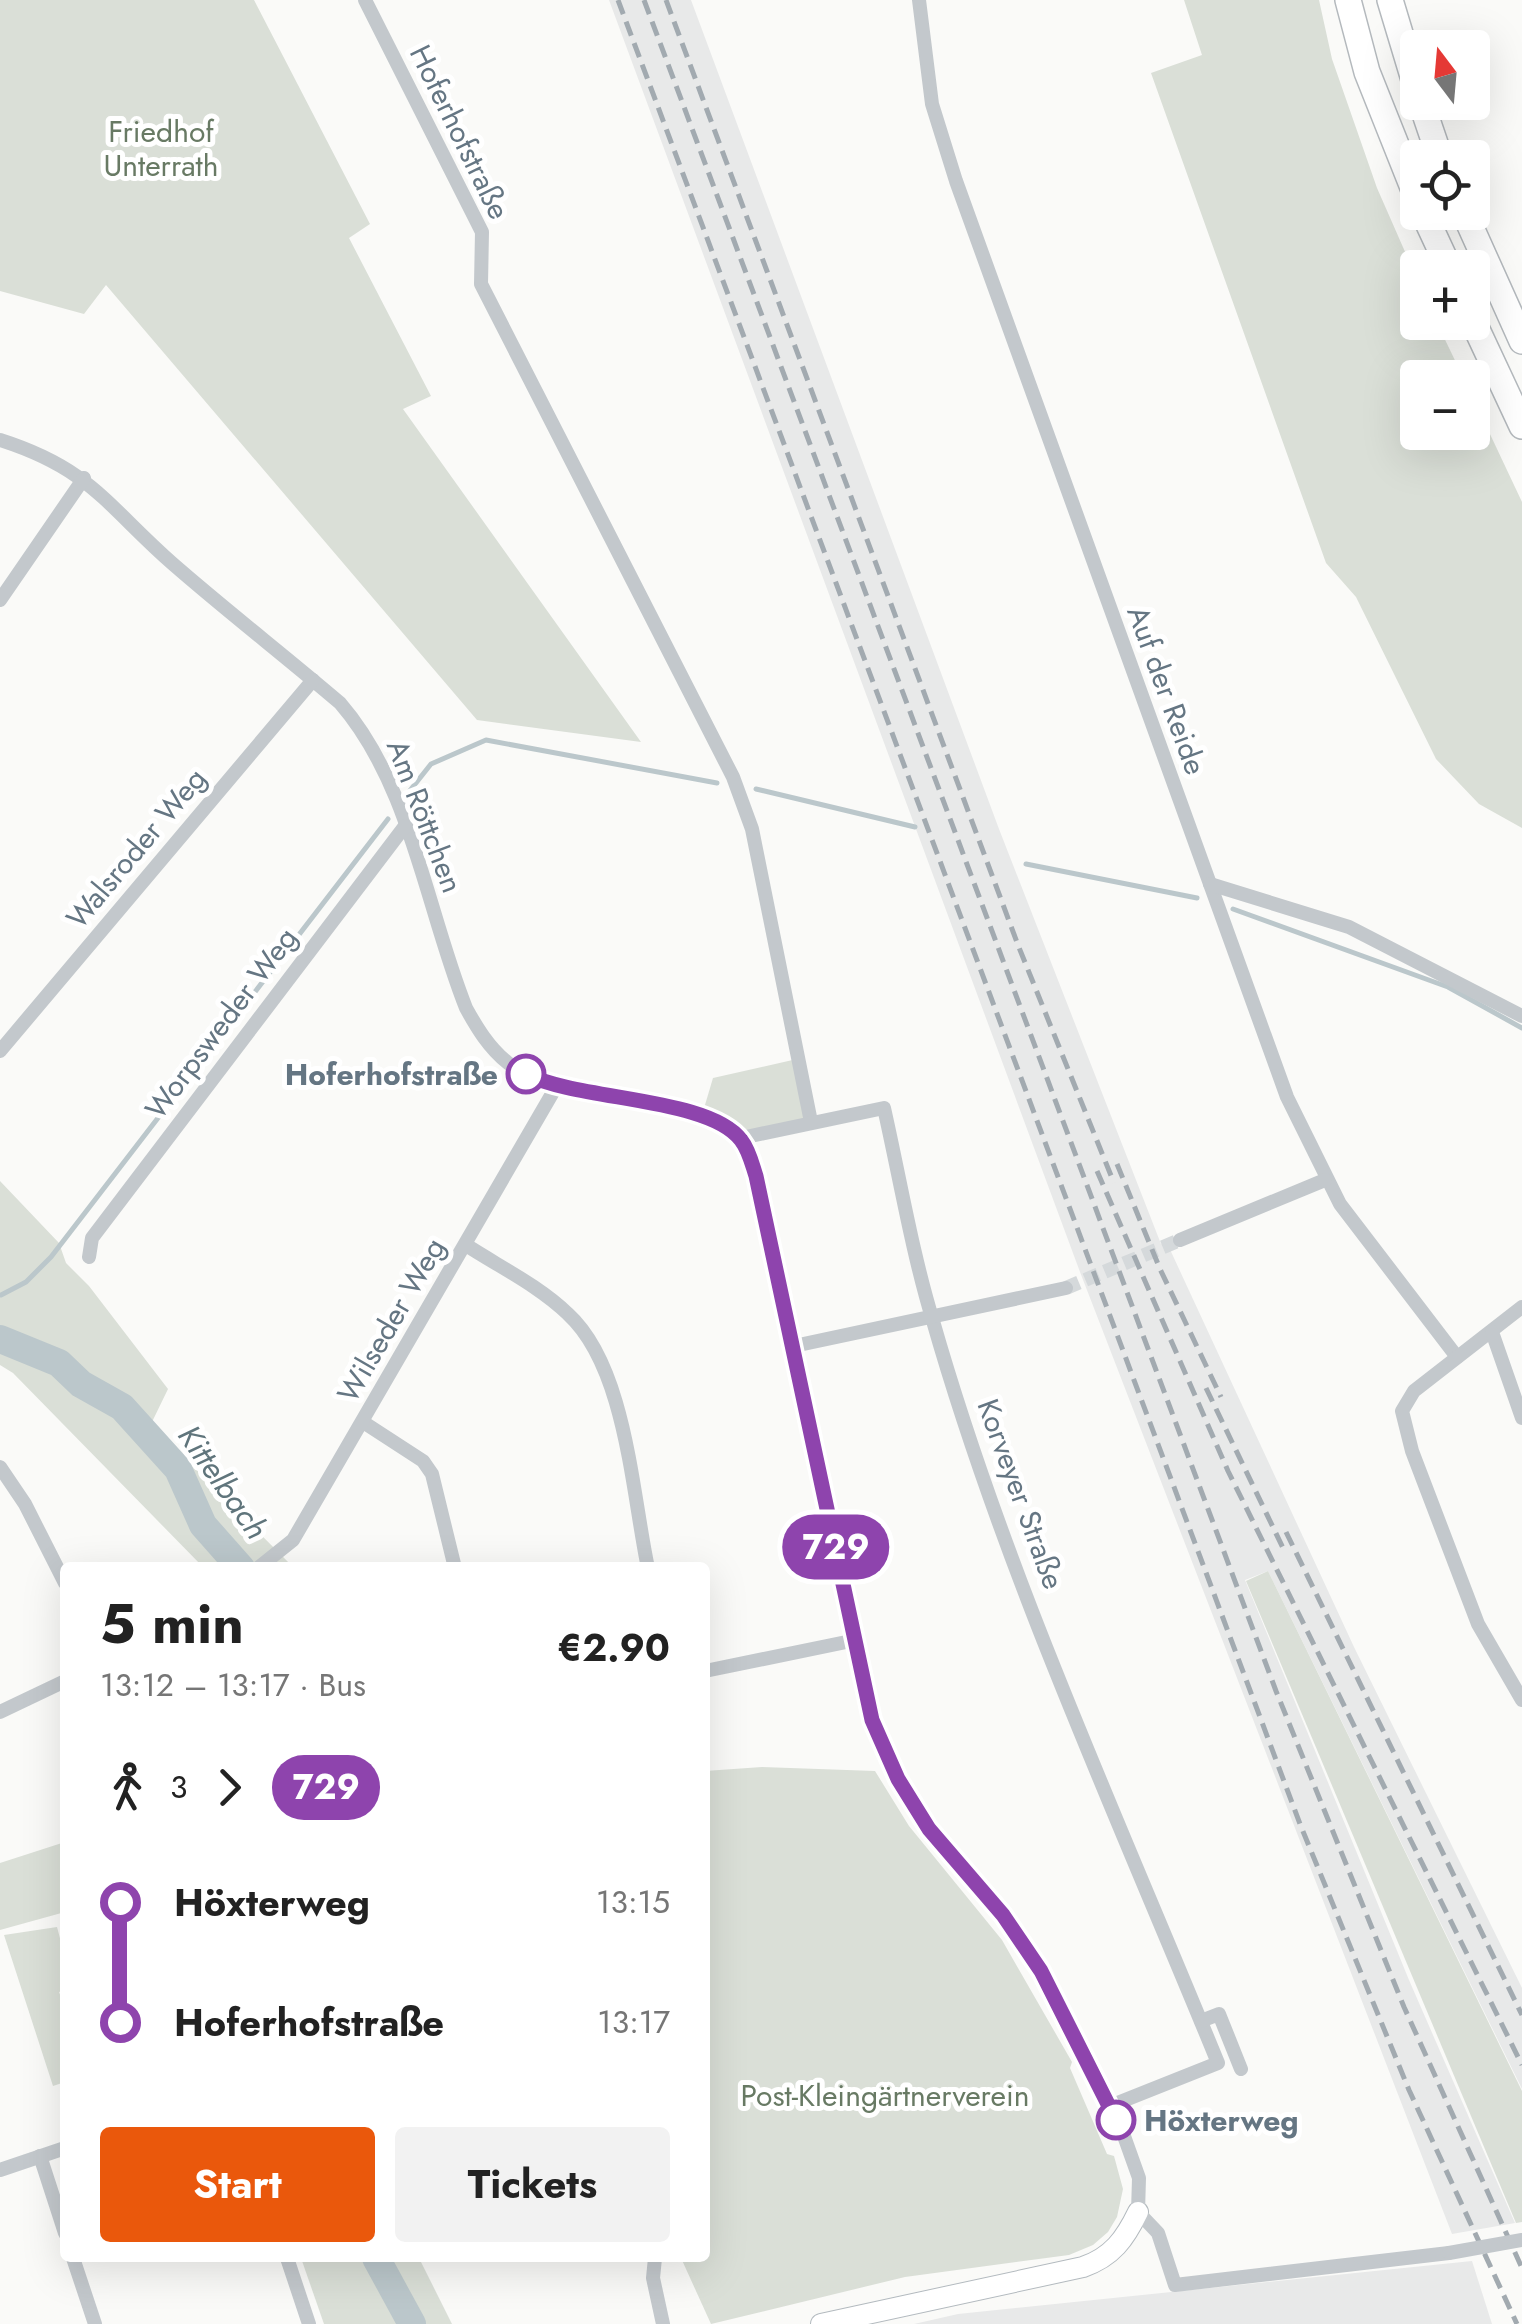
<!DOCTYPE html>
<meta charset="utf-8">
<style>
:root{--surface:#fff;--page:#f2f2f2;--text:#222;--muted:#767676;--accent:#ea580c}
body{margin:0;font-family:Jost,sans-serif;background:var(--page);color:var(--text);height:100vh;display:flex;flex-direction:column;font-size:38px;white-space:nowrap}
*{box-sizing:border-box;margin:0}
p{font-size:32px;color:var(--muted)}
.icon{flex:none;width:55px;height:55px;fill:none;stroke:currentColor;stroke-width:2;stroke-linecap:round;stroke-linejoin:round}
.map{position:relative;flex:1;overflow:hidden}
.panel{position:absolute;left:60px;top:1562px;width:650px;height:700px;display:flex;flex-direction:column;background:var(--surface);border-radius:10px;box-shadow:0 10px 40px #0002}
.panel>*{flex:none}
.badge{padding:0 20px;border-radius:32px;font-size:35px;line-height:65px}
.needle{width:65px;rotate:344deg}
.tools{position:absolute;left:1400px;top:30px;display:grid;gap:20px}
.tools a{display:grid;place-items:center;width:90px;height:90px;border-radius:10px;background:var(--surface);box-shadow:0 10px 40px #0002;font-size:50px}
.map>.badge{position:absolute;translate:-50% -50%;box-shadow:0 0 0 5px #fff}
.legs{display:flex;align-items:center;gap:15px;height:110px;padding:0 40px;font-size:32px}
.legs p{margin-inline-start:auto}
.headline{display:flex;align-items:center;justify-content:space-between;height:170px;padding:0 40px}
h1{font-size:55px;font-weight:700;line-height:75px}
.button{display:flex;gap:20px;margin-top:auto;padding:20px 40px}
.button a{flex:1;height:115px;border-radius:10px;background:var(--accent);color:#fff;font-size:40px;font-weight:700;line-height:115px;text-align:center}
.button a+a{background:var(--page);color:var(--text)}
ul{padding:0 40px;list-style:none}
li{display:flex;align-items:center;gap:35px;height:120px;font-size:38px}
li i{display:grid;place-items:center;width:15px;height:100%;margin:0 12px;background:currentColor}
li i::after{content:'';width:25px;height:25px;margin:-12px;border:8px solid;border-radius:50%;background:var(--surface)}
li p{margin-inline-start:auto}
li:first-child i{background:linear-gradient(#0000 50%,currentColor 0)}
li:last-child i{background:linear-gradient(currentColor 50%,#0000 0)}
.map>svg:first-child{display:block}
.built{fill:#e8e9e9}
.green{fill:#dadfd7}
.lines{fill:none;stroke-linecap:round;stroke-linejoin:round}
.stream{stroke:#bbc7cb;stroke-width:5}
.river{stroke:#bbc7cb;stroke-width:28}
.street-tunnel{stroke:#d5d9db;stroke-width:14;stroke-dasharray:14 7;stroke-linecap:butt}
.secondary-casing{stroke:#b3babf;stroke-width:22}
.highway-casing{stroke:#b4b9bd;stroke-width:28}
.street{stroke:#c3c8cc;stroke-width:14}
.secondary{stroke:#fff;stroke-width:20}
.highway{stroke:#fff;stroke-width:25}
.rail{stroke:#a2aab0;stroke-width:5;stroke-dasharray:15 8;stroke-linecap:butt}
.street-bridge{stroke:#c3c8cc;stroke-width:14}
.line-1-casing{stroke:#fff;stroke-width:22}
.line-1{stroke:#8e44ad;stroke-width:15}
.stop-1-dot{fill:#fff;stroke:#8e44ad;stroke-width:5}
.labels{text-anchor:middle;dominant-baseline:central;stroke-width:10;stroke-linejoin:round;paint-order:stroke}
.park-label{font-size:30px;fill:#687a64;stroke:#fff}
.street-label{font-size:30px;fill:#657683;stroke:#fff}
.stop-label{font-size:30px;font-weight:bold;fill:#657683;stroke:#fff;text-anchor:end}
.water-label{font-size:32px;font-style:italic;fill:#60757c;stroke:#fff}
</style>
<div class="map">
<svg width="1522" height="2324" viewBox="0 0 1522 2324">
<rect width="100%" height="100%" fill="#fafaf8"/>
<g class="built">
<path d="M609,0H691L999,829L1161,1244L1167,1243L1354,1647L1522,1988V2089L1268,1571L1245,1580L1409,1980L1515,2223L1452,2234L1080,1272Z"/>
<path d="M1472,2261L1492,2324H914L958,2314Z"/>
</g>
<g class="green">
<path d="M0,0H254L370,224L349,238L431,396L403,409L641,742L477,720L106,285L84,314L0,291Z"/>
<path d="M1184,0H1319L1332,59L1377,188L1417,279L1418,322L1437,323L1463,377L1418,378V432H1472L1473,398L1522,502V828L1479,804L1436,759L1356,597L1326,563L1151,73L1202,55Z"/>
<path d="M797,1059L811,1122L741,1138L702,1115L713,1078Z"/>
<path d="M0,1181L59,1243L66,1263L89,1286L168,1389L151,1424L293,1567H203L13,1373L0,1365Z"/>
<path d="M1268,1571L1522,2091V2222L1516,2223L1246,1581Z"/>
<path d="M762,1767L875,1771L909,1826L1002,1940L1072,2062L1070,2068L1107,2154L1114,2156L1123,2189L1117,2217L1108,2232L1093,2245L1069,2255L905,2277L711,2324L681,2258H705V1771Z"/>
<path d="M65,1842V1912L0,1930V1863Z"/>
<path d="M57,1927L65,1957V1990L59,1992L65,2008V2082L53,2086L4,1935Z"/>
<path d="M301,2258H362L397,2324H324Z"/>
<path d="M366,2258H419L452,2324H400Z"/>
</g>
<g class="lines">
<g class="stream">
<path d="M756,789L915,827"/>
<path d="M408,793L431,764L486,740L717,783"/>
<path d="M1026,864L1197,898"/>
<path d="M1233,909L1448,987L1522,1028"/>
<path d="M1,1295L26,1282L51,1257L388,819"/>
</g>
<g class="river">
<path d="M0,1339L59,1363L81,1384L122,1407L178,1469L203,1525L241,1568"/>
<path d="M376,2258L412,2324"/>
</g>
<path class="street-tunnel" d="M1066,1288L1180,1240"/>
<defs>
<path id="secondary" d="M821,2324L1083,2267C1112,2257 1125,2239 1138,2212"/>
<g id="highway">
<path d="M1348,0L1367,72L1418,200"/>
<path d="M1390,0L1418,93"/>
<path d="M1421,102L1440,158"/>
<path d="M1423,212L1449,268"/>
<path d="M1464,212L1522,341"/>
<path d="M1472,319L1522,426"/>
</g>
</defs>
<use href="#secondary" class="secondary-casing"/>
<use href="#highway" class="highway-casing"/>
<g class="street">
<path d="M365,0L482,232L481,284L733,777L752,829L811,1122"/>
<path d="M919,0L932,104L956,181L1287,1097L1340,1204L1457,1357"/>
<path d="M0,440C91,469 107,506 173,564C228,612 285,656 340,703C411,785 426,908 466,1008C477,1028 489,1048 508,1063C565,1109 704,1089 742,1140C749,1150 752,1164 756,1176L873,1720L898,1779L929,1829L1003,1915L1041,1971L1124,2136L1139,2178L1138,2212L1158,2233L1175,2285L1449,2253"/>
<path d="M0,600L84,478"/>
<path d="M1210,884L1349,927L1522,1016"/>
<path d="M0,1051L313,680"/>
<path d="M741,1138L884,1108C900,1179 912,1252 933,1321C1006,1576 1118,1818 1218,2063L1110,2106"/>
<path d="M1180,1240L1325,1180"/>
<path d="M466,1245C500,1267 539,1286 568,1314C626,1367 632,1493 648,1568"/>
<path d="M89,1257L92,1238L405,826"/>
<path d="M1522,1307L1414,1391L1402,1411L1412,1451L1478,1624L1522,1700"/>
<path d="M1492,1332L1522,1418"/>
<path d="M794,1346L1066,1288"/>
<path d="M363,1422L423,1461L432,1474L455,1568"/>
<path d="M0,1467L25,1504L65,1583"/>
<path d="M258,1568L293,1540L556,1087"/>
<path d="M705,1671L856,1640"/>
<path d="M0,1712L65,1681"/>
<path d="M1201,2021L1219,2014L1241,2069"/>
<path d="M40,2156L65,2233"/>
<path d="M0,2170L65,2148"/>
<path d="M73,2258L95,2324"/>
<path d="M287,2258L309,2324"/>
<path d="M655,2258L653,2278L663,2324"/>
</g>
<use href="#secondary" class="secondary"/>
<use href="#highway" class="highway"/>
<g class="rail">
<path d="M618,0L1300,1824L1409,2090L1517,2324"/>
<path d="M644,0L1276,1691L1404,2007L1522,2268"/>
<path d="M666,0L1018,945L1114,1183"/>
<path d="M1117,1164L1160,1269L1221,1397"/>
<path d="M1097,1171L1228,1471L1522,2065"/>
<path d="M1206,1388L1284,1550"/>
<path d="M1286,1532L1522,2015"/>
</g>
<path class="street-bridge" d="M1449,2253L1522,2240"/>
</g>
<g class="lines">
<defs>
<path id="line-1" d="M526,1074C579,1101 709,1097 741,1140C749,1150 752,1164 756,1176L872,1720L898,1779L929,1829L1003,1915L1041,1971L1116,2120"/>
</defs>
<use href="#line-1" class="line-1-casing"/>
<use href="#line-1" class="line-1"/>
</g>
<g class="stop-1-dot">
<circle cx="526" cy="1074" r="18"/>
<circle cx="1116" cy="2120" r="18"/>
</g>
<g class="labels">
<g class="park-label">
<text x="161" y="131">Friedhof<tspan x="161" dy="34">Unterrath</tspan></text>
<text x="885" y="2095">Post-Kleingärtnerverein</text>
</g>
<g class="street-label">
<text transform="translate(460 132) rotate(64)">Hoferhofstraße</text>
<text transform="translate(1167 690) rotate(70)">Auf der Reide</text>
<text transform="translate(425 816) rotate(69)">Am Röttchen</text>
<text transform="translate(136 848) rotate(-50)">Walsroder Weg</text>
<text transform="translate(221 1023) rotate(-53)">Worpsweder Weg</text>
<text transform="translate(391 1320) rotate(-60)">Wilseder Weg</text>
<text transform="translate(1021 1494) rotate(70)">Korveyer Straße</text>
</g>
<g class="stop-label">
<text x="498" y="1074">Hoferhofstraße</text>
<text x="1144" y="2120" text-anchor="start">Höxterweg</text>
</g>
<g class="water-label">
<text transform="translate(223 1482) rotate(55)">Kittelbach</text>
</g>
</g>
</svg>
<div class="tools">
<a><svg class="needle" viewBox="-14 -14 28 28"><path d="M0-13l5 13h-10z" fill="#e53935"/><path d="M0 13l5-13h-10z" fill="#767676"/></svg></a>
<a><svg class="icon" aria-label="locate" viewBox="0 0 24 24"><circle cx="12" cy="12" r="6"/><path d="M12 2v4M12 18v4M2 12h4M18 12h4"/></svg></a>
<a>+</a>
<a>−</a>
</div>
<b class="badge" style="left:836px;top:1547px;background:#8e44ad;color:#fff">729</b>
<section class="panel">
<div class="headline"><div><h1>5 min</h1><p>13:12 – 13:17 · Bus</p></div><b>€2.90</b></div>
<div class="legs"><svg class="icon" aria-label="walk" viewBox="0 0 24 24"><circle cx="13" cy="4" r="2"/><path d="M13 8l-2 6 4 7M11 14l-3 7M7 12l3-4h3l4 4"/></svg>3<svg class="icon" aria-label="forward" viewBox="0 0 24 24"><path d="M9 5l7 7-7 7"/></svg><b class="badge" style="background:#8e44ad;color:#fff">729</b></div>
<ul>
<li><i style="color:#8e44ad"></i><b>Höxterweg</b><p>13:15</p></li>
<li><i style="color:#8e44ad"></i><b>Hoferhofstraße</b><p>13:17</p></li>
</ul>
<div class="button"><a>Start</a><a>Tickets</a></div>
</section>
</div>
